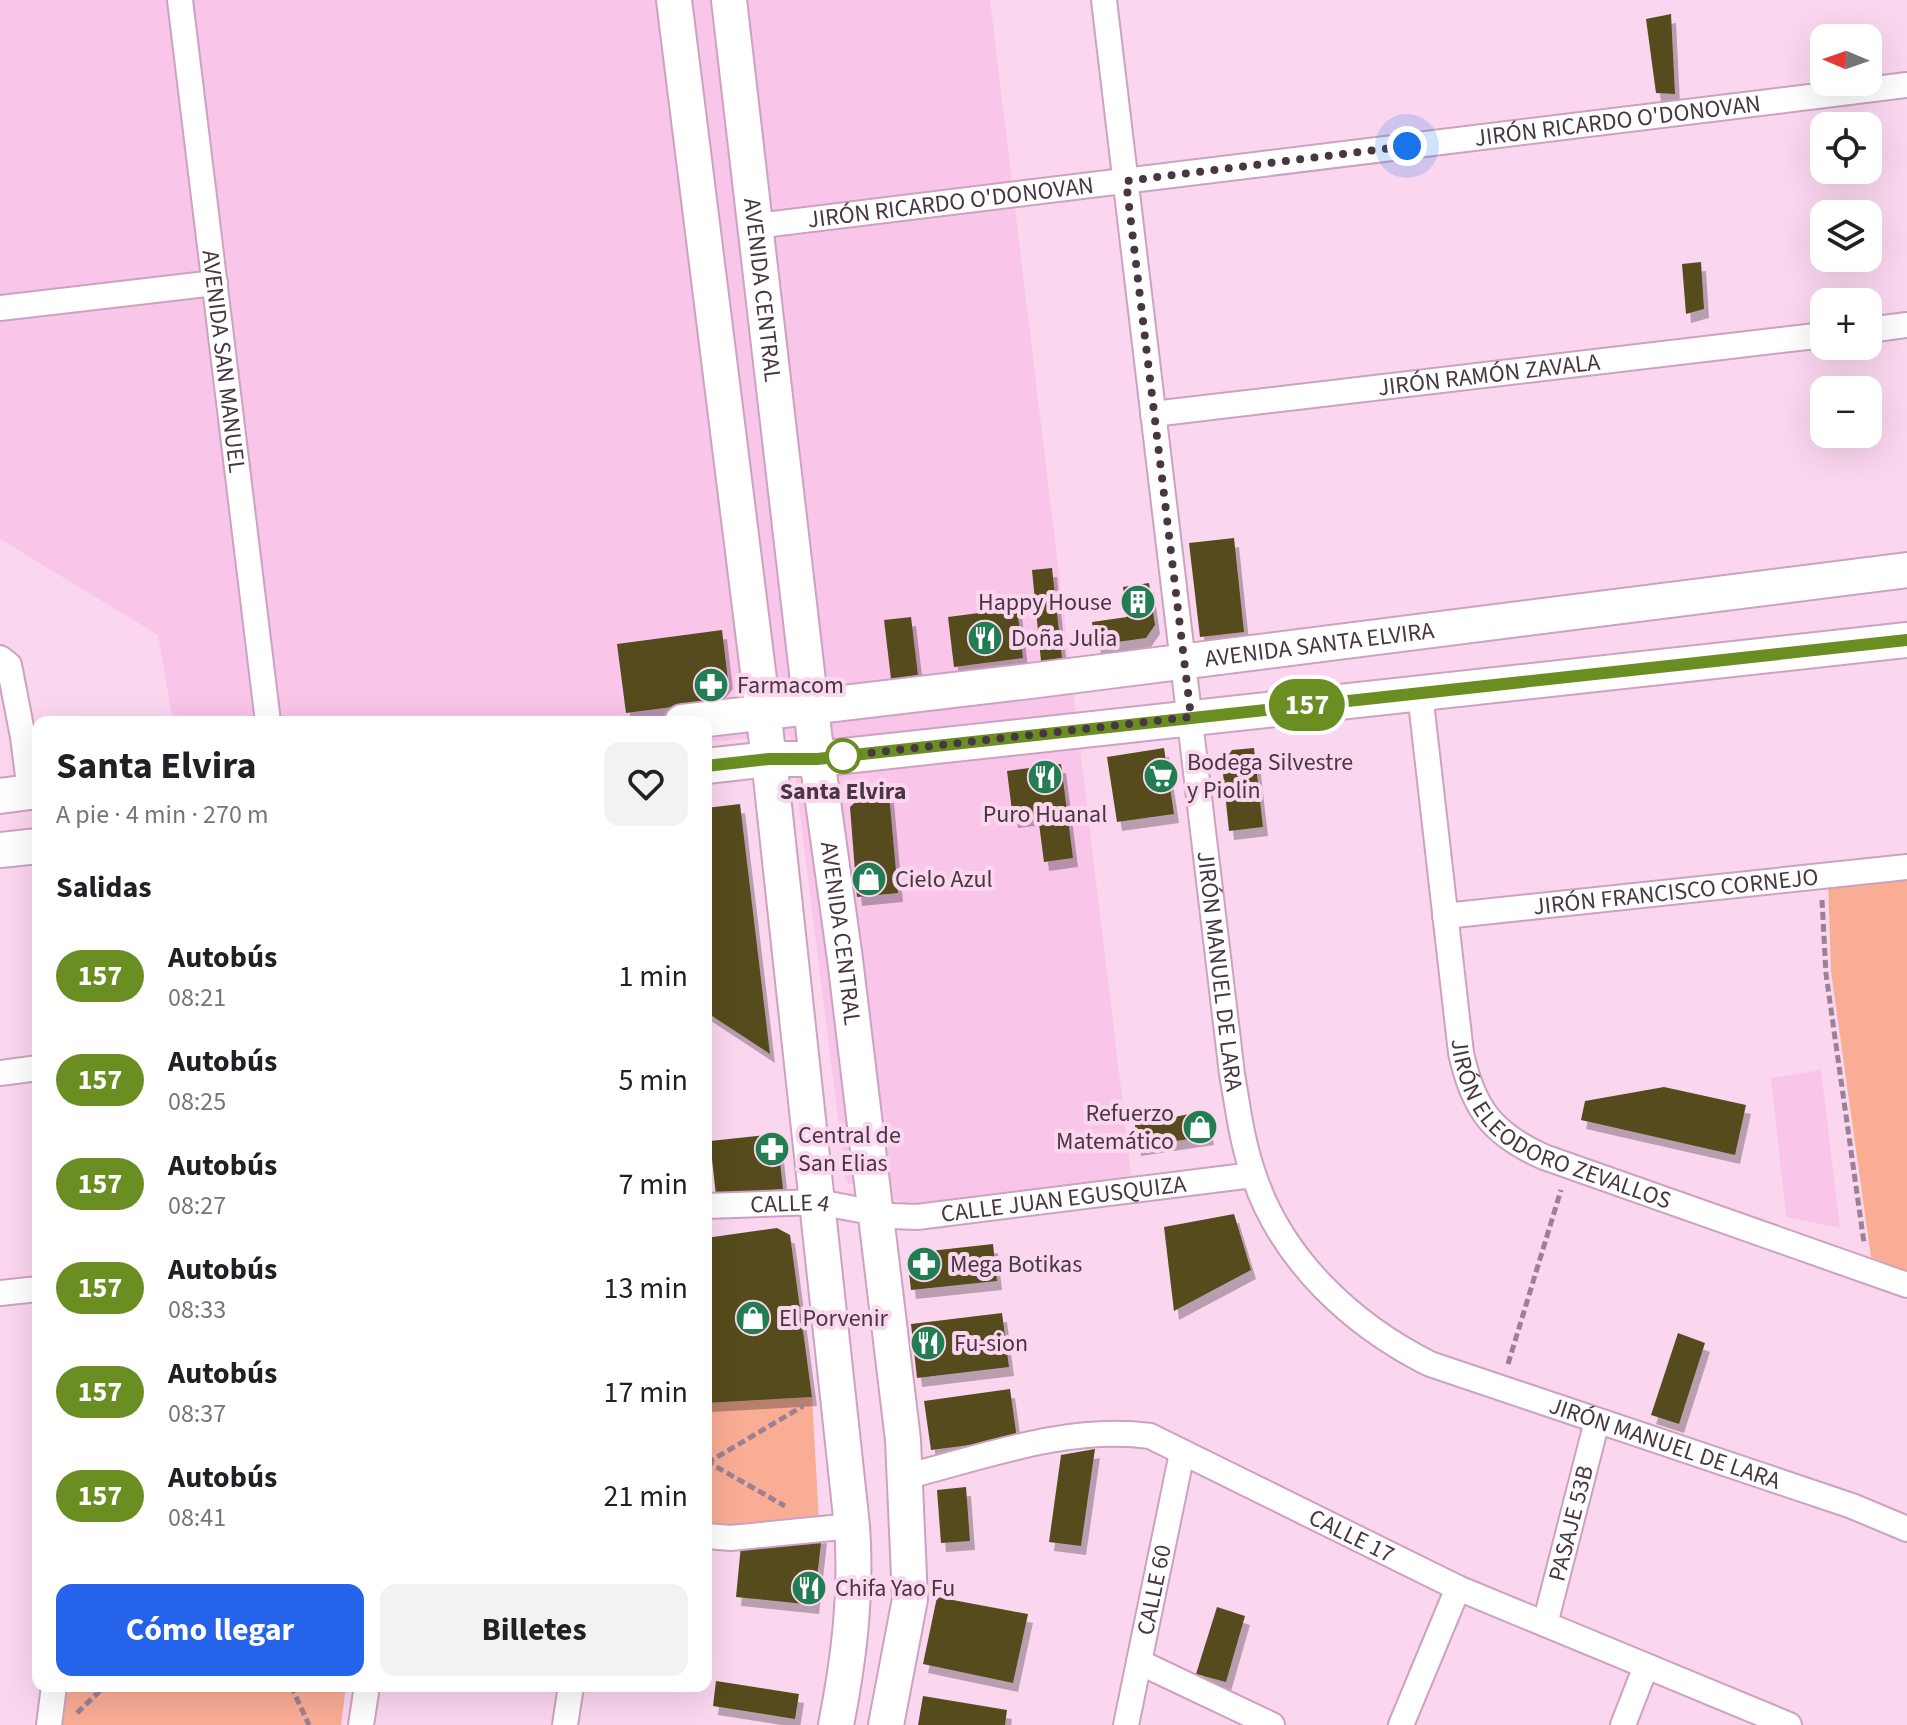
<!DOCTYPE html>
<html lang="es">
<meta charset="utf-8">
<style>
:root{--surface:#fff;--page:#f2f2f2;--text:#202124;--muted:#757577;--accent:#2563eb}
body{margin:0;font-family:"Source Sans 3",sans-serif;background:var(--page);color:var(--text);height:100vh;display:flex;flex-direction:column;font-size:30px;white-space:nowrap}
*{box-sizing:border-box;margin:0}
p{font-size:26px;color:var(--muted)}
.icon{flex:none;width:44px;height:44px;fill:none;stroke:currentColor;stroke-width:2;stroke-linecap:round;stroke-linejoin:round}
.map{position:relative;flex:1;overflow:hidden}
.side{position:absolute;left:32px;top:716px;width:680px;height:976px;display:flex;flex-direction:column;background:var(--surface);border-radius:16px;box-shadow:0 8px 32px #0002}
.side>*{flex:none}
.badge{padding:0 16px;border-radius:26px;font-size:28px;line-height:52px}
.needle{width:52px;rotate:272deg}
.buttons{position:absolute;left:1810px;top:24px;display:grid;gap:16px}
.buttons a{display:grid;place-items:center;width:72px;height:72px;border-radius:16px;background:var(--surface);box-shadow:0 8px 32px #0002;font-size:40px}
.you{position:absolute;width:40px;height:40px;margin:-20px;border:6px solid #fff;border-radius:50%;background:#1a73e8;box-shadow:0 0 0 12px #1a73e833}
.map>.badge{position:absolute;translate:-50% -50%;box-shadow:0 0 0 4px #fff}
h2{padding:0 24px;font-size:30px;line-height:72px}
.round{display:grid;place-items:center;flex:none;width:84px;height:84px;border-radius:16px;background:var(--page)}
.overview{display:flex;align-items:center;justify-content:space-between;height:136px;padding:0 24px}
h1{font-size:38px;font-weight:700;line-height:60px}
.button{display:flex;gap:16px;margin-top:auto;padding:16px 24px}
.button a{flex:1;height:92px;border-radius:16px;background:var(--accent);color:#fff;font-size:32px;font-weight:700;line-height:92px;text-align:center}
.button a+a{background:var(--page);color:var(--text)}
ul{padding:0;list-style:none}
li{display:flex;align-items:center;gap:24px;height:104px;padding:0 24px}
li div{flex:1}
li b{display:block;font-size:30px}
li em{font-style:normal}
li .badge{min-width:88px;font-weight:700;text-align:center}
.map>svg:first-child{display:block}
.built{fill:#f9c5e9}
.green{fill:#faad95}
.building{fill:#544c1f;filter:url(#shadow)}
.lines{fill:none;stroke-linecap:round;stroke-linejoin:round}
.street-casing{stroke:#cda2c0;stroke-width:28}
.secondary-casing{stroke:#cda2c0;stroke-width:38}
.path{stroke:#9b8193;stroke-width:5;stroke-dasharray:8 4;stroke-linecap:butt}
.street{stroke:#fff;stroke-width:24}
.secondary{stroke:#fff;stroke-width:34}
.line-casing{stroke:#fff;stroke-width:18}
.line{stroke:#6b8e23;stroke-width:12}
.walk{stroke:#483642;stroke-width:8;stroke-dasharray:0 14.4}
.stop-dot{fill:#fff;stroke:#6b8e23;stroke-width:4}
.labels{text-anchor:middle;dominant-baseline:central;stroke-width:8;stroke-linejoin:round;paint-order:stroke}
.street-label{font-size:24px;fill:#483642;stroke:#fbd7ef}
.poi-label{font-size:24px;fill:#483642;stroke:#fbd7ef;text-anchor:start}
.stop-label{font-size:24px;font-weight:bold;fill:#483642;stroke:#fbd7ef}
</style>
<div class="map">
<svg width="1907" height="1725" viewBox="0 0 1907 1725">
<defs>
<filter id="shadow"><feDropShadow dx="5" dy="9" stdDeviation="0" flood-color="#0004"/></filter>
</defs>
<rect width="100%" height="100%" fill="#fbd7ef"/>
<g class="built">
<path d="M0,0H990L1132,1180L906,1204L846,1182L790,735L706,742V722H173L158,635L0,539Z"/>
<path d="M1821,1070L1840,1228L1786,1217L1771,1078Z"/>
</g>
<g class="green">
<path d="M1907,872V1272L1871,1257L1831,971L1828,880Z"/>
<path d="M812,1397L819,1523L706,1527V1403Z"/>
<path d="M66,1686H346L341,1725H59Z"/>
</g>
<g class="building">
<path d="M1671,14L1675,94L1656,93L1646,19Z"/>
<path d="M1701,262L1704,309L1686,314L1682,264Z"/>
<path d="M1234,538L1244,632L1200,637L1189,543Z"/>
<path d="M1052,568L1062,658L1041,661L1032,570Z"/>
<path d="M1149,583L1155,625L1146,638L1096,645L1092,622L1127,617L1123,587Z"/>
<path d="M1017,608L1023,658L954,667L948,617Z"/>
<path d="M911,617L918,675L891,679L884,620Z"/>
<path d="M722,630L728,680L710,702L626,713L617,644Z"/>
<path d="M1164,748L1174,814L1117,822L1107,757Z"/>
<path d="M1254,748L1263,827L1229,831L1222,764L1232,750Z"/>
<path d="M1061,764L1073,858L1044,862L1038,816L1013,819L1007,771Z"/>
<path d="M889,794L898,893L857,897L850,807L863,795Z"/>
<path d="M740,804L770,1054L706,1012V808Z"/>
<path d="M1664,1087L1746,1105L1735,1155L1581,1120L1585,1101Z"/>
<path d="M1204,1111L1209,1136L1136,1147L1135,1125Z"/>
<path d="M777,1134L783,1189L716,1196L710,1141Z"/>
<path d="M1234,1214L1251,1270L1174,1311L1164,1227Z"/>
<path d="M777,1228L790,1235L812,1397L706,1403V1238Z"/>
<path d="M993,1244L997,1281L911,1290L908,1264L921,1252Z"/>
<path d="M1002,1313L1009,1367L917,1378L911,1324Z"/>
<path d="M1678,1333L1705,1343L1679,1424L1651,1415Z"/>
<path d="M1010,1389L1017,1439L931,1450L924,1401Z"/>
<path d="M1095,1449L1081,1546L1049,1542L1061,1455Z"/>
<path d="M966,1487L970,1541L941,1543L937,1490Z"/>
<path d="M822,1534L814,1605L736,1597L741,1545Z"/>
<path d="M937,1597L1028,1614L1013,1683L923,1664Z"/>
<path d="M1217,1607L1245,1616L1226,1682L1196,1674Z"/>
<path d="M716,1681L799,1694L795,1719L713,1706Z"/>
<path d="M923,1696L1007,1710L1005,1725H918Z"/>
</g>
<g class="lines">
<defs>
<g id="street">
<path id="s1" d="M180,0L268,722"/>
<path id="s2" d="M1104,0L1232,1074C1238,1108 1242,1143 1254,1176C1282,1260 1352,1325 1430,1364L1852,1506L1907,1529"/>
<path id="s3" d="M756,226L1907,85"/>
<path d="M0,308L215,283"/>
<path d="M1868,330L1907,325"/>
<path id="s4" d="M1153,414L1824,335"/>
<path d="M0,658L9,665L23,737L30,792"/>
<path id="s5" d="M1420,693L1461,1053C1473,1108 1492,1134 1544,1157L1907,1285"/>
<path id="s6" d="M1445,916L1907,867"/>
<path d="M0,1073L38,1068"/>
<path id="s7" d="M706,1206L818,1202L892,1216L917,1217L1253,1175"/>
<path d="M0,1293L38,1289"/>
<path id="s8" d="M904,1477C984,1457 1067,1425 1150,1436L1458,1588L1789,1725"/>
<path d="M706,1536L731,1538L852,1526"/>
<path id="s9" d="M1545,1624L1597,1421"/>
<path d="M1139,1662L1272,1725"/>
<path d="M49,1725L54,1686"/>
<path d="M361,1725L367,1686"/>
<path d="M565,1725L571,1686"/>
<path id="s10" d="M1126,1725L1182,1453"/>
<path d="M1401,1725L1458,1588"/>
<path d="M1623,1725L1646,1666"/>
</g>
<g id="secondary">
<path d="M674,0L769,759L852,1526C857,1594 849,1659 836,1725"/>
<path id="s11" d="M729,0L817,759L845,959L903,1440L910,1599L886,1725"/>
<path id="s12" d="M682,722L1022,682L1907,570"/>
<path d="M706,766L769,759H817L1907,640"/>
<path d="M0,796L38,791"/>
<path d="M0,850L38,846"/>
</g>
</defs>
<use href="#street" class="street-casing"/>
<use href="#secondary" class="secondary-casing"/>
<g class="path">
<path d="M1822,900L1826,974L1864,1243"/>
<path d="M1508,1364L1561,1190"/>
<path d="M706,1461L785,1506"/>
<path d="M707,1463L803,1406"/>
<path d="M291,1686L309,1725"/>
<path d="M77,1713L105,1686"/>
</g>
<use href="#street" class="street"/>
<use href="#secondary" class="secondary"/>
</g>
<g class="lines">
<defs>
<path id="line" d="M706,766L769,759H817L1907,640"/>
</defs>
<use href="#line" class="line-casing"/>
<use href="#line" class="line"/>
<path class="walk" d="M843,756L1191,717L1126,181L1407,146"/>
</g>
<defs>
<symbol id="building-disc" viewBox="-11 -11 22 22"><circle r="9.5" fill="#227d52" stroke="#fbd7ef"/><path d="M-4-6H4V6H1V3H-1V6H-4ZM-2.5-4.3h1.7v1.8h-1.7ZM.8-4.3h1.7v1.8H.8ZM-2.5-1h1.7V.8h-1.7ZM.8-1h1.7V.8H.8Z" fill="#fff"/></symbol>
<symbol id="restaurant-disc" viewBox="-11 -11 22 22"><circle r="9.5" fill="#227d52" stroke="#fbd7ef"/><path d="M-5-6h1v4h1v-4h1v4h1v-4h1v5L-1.5 .5V6h-2V.5L-5-1ZM5-6V6H3V1.5H1.5Q1.5-4 5-6Z" fill="#fff"/></symbol>
<symbol id="pharmacy-disc" viewBox="-11 -11 22 22"><circle r="9.5" fill="#227d52" stroke="#fbd7ef"/><path d="M-2-6h4v4h4v4h-4v4h-4v-4h-4v-4h4Z" fill="#fff"/></symbol>
<symbol id="supermarket-disc" viewBox="-11 -11 22 22"><circle r="9.5" fill="#227d52" stroke="#fbd7ef"/><path d="M-6-5.5h2.5l.6 2H6L4.5 2H-2.5L-4.4-4H-6ZM-1.5 3.2a1.3 1.3 0 1 0 .1 0ZM3 3.2a1.3 1.3 0 1 0 .1 0Z" fill="#fff"/></symbol>
<symbol id="shop-disc" viewBox="-11 -11 22 22"><circle r="9.5" fill="#227d52" stroke="#fbd7ef"/><path d="M-5-2.5h2.3a2.7 3.5 0 0 1 5.4 0H5L5.5 6h-11ZM-1.5-2.5h3a1.5 2.3 0 0 0-3 0Z" fill="#fff"/></symbol>
</defs>
<g fill-rule="evenodd">
<use href="#building-disc" x="1118" y="582" width="40" height="40"/>
<use href="#restaurant-disc" x="965" y="618" width="40" height="40"/>
<use href="#pharmacy-disc" x="691" y="665" width="40" height="40"/>
<use href="#supermarket-disc" x="1141" y="756" width="40" height="40"/>
<use href="#restaurant-disc" x="1025" y="757" width="40" height="40"/>
<use href="#shop-disc" x="849" y="859" width="40" height="40"/>
<use href="#shop-disc" x="1180" y="1107" width="40" height="40"/>
<use href="#pharmacy-disc" x="752" y="1129" width="40" height="40"/>
<use href="#pharmacy-disc" x="904" y="1244" width="40" height="40"/>
<use href="#shop-disc" x="733" y="1298" width="40" height="40"/>
<use href="#restaurant-disc" x="908" y="1323" width="40" height="40"/>
<use href="#restaurant-disc" x="789" y="1568" width="40" height="40"/>
</g>
<circle class="stop-dot" cx="843" cy="756" r="16"/>
<g class="labels">
<g class="street-label">
<text stroke="none"><textPath href="#s3" startOffset="868">JIRÓN RICARDO O'DONOVAN</textPath></text>
<text stroke="none"><textPath href="#s3" startOffset="196">JIRÓN RICARDO O'DONOVAN</textPath></text>
<text stroke="none"><textPath href="#s11" startOffset="292">AVENIDA CENTRAL</textPath></text>
<text stroke="none"><textPath href="#s1" startOffset="364">AVENIDA SAN MANUEL</textPath></text>
<text stroke="none"><textPath href="#s4" startOffset="338">JIRÓN RAMÓN ZAVALA</textPath></text>
<text stroke="none"><textPath href="#s12" startOffset="642">AVENIDA SANTA ELVIRA</textPath></text>
<text stroke="none"><textPath href="#s6" startOffset="232">JIRÓN FRANCISCO CORNEJO</textPath></text>
<text stroke="none"><textPath href="#s11" startOffset="940">AVENIDA CENTRAL</textPath></text>
<text stroke="none"><textPath href="#s2" startOffset="978">JIRÓN MANUEL DE LARA</textPath></text>
<text stroke="none"><textPath href="#s5" startOffset="492">JIRÓN ELEODORO ZEVALLOS</textPath></text>
<text stroke="none"><textPath href="#s7" startOffset="360">CALLE JUAN EGUSQUIZA</textPath></text>
<text stroke="none"><textPath href="#s7" startOffset="84">CALLE 4</textPath></text>
<text stroke="none"><textPath href="#s2" startOffset="1698">JIRÓN MANUEL DE LARA</textPath></text>
<text stroke="none"><textPath href="#s9" startOffset="104">PASAJE 53B</textPath></text>
<text stroke="none"><textPath href="#s8" startOffset="476">CALLE 17</textPath></text>
<text stroke="none"><textPath href="#s10" startOffset="138">CALLE 60</textPath></text>
</g>
<g class="poi-label">
<text x="1112" y="602" text-anchor="end">Happy House</text>
<text x="1011" y="638">Doña Julia</text>
<text x="737" y="685">Farmacom</text>
<text x="1187" y="762">Bodega Silvestre<tspan x="1187" dy="28">y Piolin</tspan></text>
<text x="1045" y="814" text-anchor="middle">Puro Huanal</text>
<text x="895" y="879">Cielo Azul</text>
<text x="1174" y="1113" text-anchor="end">Refuerzo<tspan x="1174" dy="28">Matemático</tspan></text>
<text x="798" y="1135">Central de<tspan x="798" dy="28">San Elias</tspan></text>
<text x="950" y="1264">Mega Botikas</text>
<text x="779" y="1318">El Porvenir</text>
<text x="954" y="1343">Fu-sion</text>
<text x="835" y="1588">Chifa Yao Fu</text>
</g>
<g class="stop-label">
<text x="843" y="791">Santa Elvira</text>
</g>
</g>
</svg>
<div class="buttons">
<a><svg class="needle" viewBox="-14 -14 28 28"><path d="M0-13l5 13h-10z" fill="#e53935"/><path d="M0 13l5-13h-10z" fill="#757577"/></svg></a>
<a><svg class="icon" aria-label="locate" viewBox="0 0 24 24"><circle cx="12" cy="12" r="6"/><path d="M12 2v4M12 18v4M2 12h4M18 12h4"/></svg></a>
<a><svg class="icon" aria-label="layers" viewBox="0 0 24 24"><path d="M12 4l9 5-9 5-9-5zM3 14l9 5 9-5"/></svg></a>
<a>+</a>
<a>−</a>
</div>
<div class="you" style="left:1407px;top:146px"></div>
<b class="badge" style="left:1307px;top:705px;background:#6b8e23;color:#fff">157</b>
<section class="side">
<div class="overview"><div><h1>Santa Elvira</h1><p>A pie · 4 min · 270 m</p></div><a class="round"><svg class="icon" aria-label="heart" viewBox="0 0 24 24"><path d="M12 20l-8-8c-3-5 5-10 8-4 3-6 11-1 8 4z"/></svg></a></div>
<h2>Salidas</h2>
<ul>
<li><span class="badge" style="background:#6b8e23;color:#fff">157</span><div><b>Autobús</b><p>08:21</p></div><em>1 min</em></li>
<li><span class="badge" style="background:#6b8e23;color:#fff">157</span><div><b>Autobús</b><p>08:25</p></div><em>5 min</em></li>
<li><span class="badge" style="background:#6b8e23;color:#fff">157</span><div><b>Autobús</b><p>08:27</p></div><em>7 min</em></li>
<li><span class="badge" style="background:#6b8e23;color:#fff">157</span><div><b>Autobús</b><p>08:33</p></div><em>13 min</em></li>
<li><span class="badge" style="background:#6b8e23;color:#fff">157</span><div><b>Autobús</b><p>08:37</p></div><em>17 min</em></li>
<li><span class="badge" style="background:#6b8e23;color:#fff">157</span><div><b>Autobús</b><p>08:41</p></div><em>21 min</em></li>
</ul>
<div class="button"><a>Cómo llegar</a><a>Billetes</a></div>
</section>
</div>
